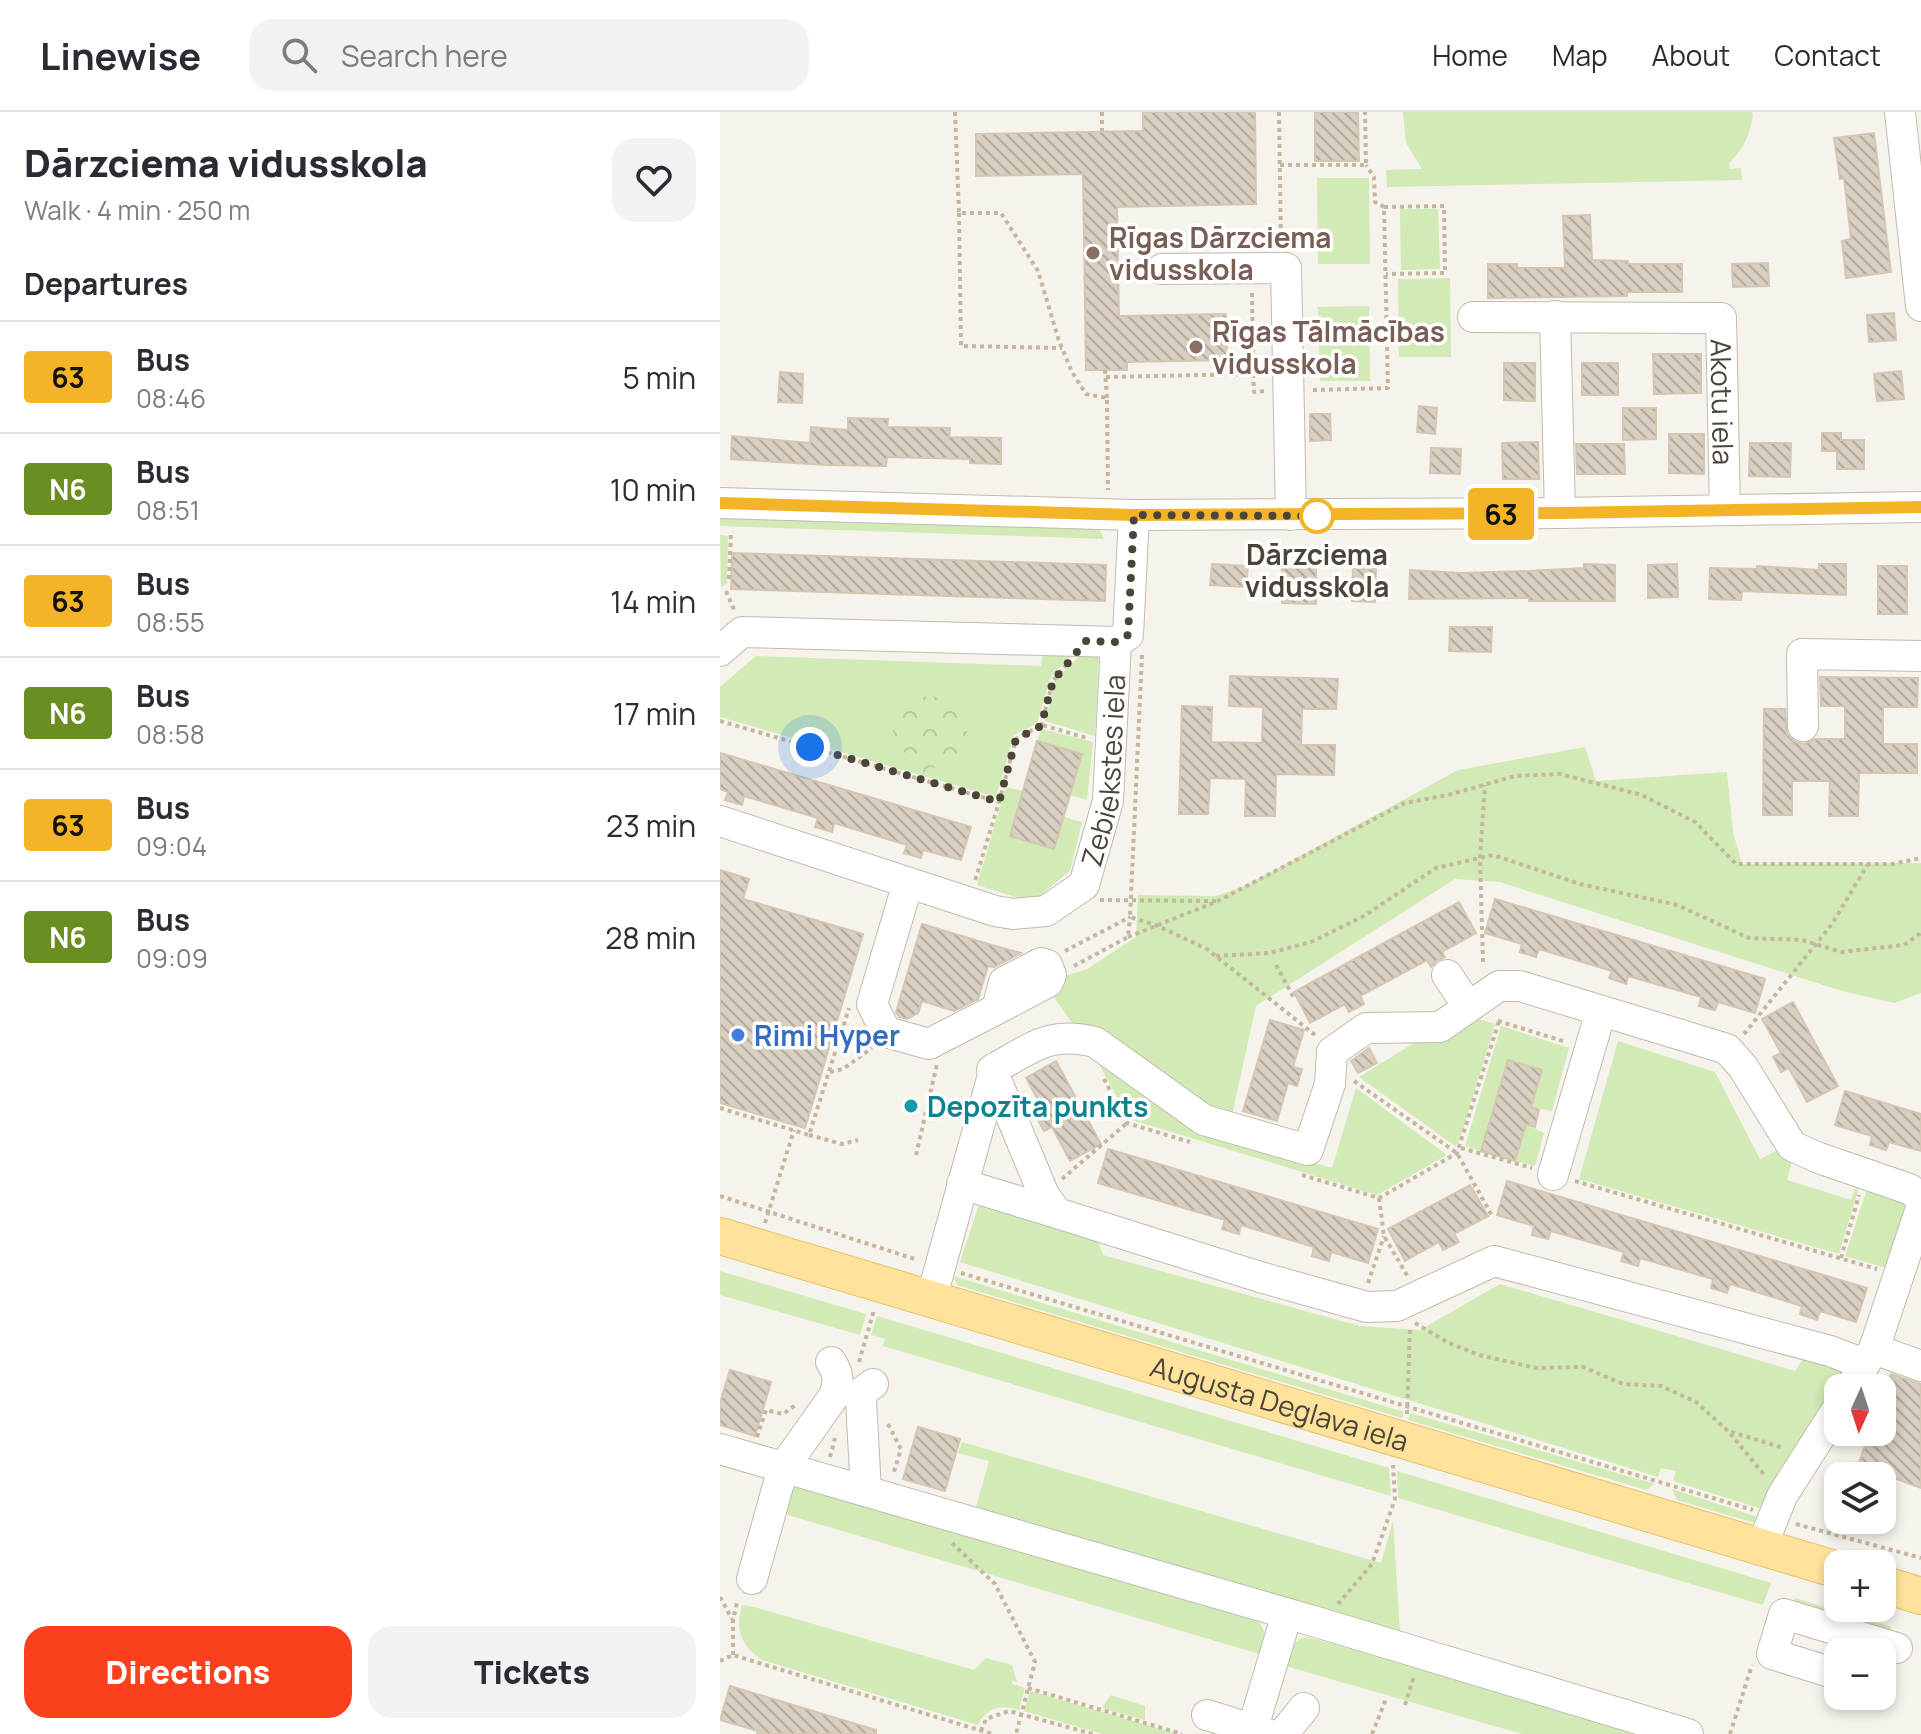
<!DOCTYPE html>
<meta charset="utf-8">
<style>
:root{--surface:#fff;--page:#f2f2f3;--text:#2b2b33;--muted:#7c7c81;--line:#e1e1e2;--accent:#fc3f1d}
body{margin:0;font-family:Manrope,sans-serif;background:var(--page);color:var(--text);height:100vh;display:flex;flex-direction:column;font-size:30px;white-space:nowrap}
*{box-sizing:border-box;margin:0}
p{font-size:26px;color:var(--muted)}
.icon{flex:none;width:44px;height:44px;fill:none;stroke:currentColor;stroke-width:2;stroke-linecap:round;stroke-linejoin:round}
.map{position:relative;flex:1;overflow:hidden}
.sheet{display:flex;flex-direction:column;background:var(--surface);width:720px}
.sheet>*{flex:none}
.badge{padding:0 16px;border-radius:6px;font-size:28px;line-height:52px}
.needle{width:52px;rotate:183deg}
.tools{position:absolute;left:1104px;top:1262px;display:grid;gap:16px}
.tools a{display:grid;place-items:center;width:72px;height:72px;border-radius:16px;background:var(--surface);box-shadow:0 4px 12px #0003;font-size:40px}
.you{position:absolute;width:40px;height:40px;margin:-20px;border:6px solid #fff;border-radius:50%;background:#1a73e8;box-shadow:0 0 0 12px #1a73e833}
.map>.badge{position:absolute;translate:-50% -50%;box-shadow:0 0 0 4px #fff}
h2{padding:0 24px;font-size:30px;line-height:72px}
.round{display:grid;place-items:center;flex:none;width:84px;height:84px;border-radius:24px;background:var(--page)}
.overview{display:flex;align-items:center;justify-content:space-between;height:136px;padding:0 24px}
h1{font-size:38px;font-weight:800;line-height:60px}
.button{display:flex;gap:16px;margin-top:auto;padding:16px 24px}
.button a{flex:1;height:92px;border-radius:24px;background:var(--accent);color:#fff;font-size:32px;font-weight:800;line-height:92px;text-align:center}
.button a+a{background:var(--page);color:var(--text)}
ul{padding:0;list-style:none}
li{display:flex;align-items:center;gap:24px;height:112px;padding:0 24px;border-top:2px solid var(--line)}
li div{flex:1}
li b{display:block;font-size:30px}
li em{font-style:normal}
li .badge{min-width:88px;font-weight:700;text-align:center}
header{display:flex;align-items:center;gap:48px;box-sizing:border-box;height:112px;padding:0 40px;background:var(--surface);border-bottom:2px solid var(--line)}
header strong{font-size:38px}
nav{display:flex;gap:44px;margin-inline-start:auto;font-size:28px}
.search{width:560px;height:72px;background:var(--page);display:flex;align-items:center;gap:20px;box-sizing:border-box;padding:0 28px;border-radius:24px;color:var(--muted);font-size:30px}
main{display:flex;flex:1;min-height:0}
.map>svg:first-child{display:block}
.green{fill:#d2eab5}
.park{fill:url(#park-crowns)}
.building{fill:url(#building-back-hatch);stroke:#d3c7b4;stroke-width:2}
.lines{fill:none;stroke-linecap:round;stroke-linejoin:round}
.minor-casing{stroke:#c2bbae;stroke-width:32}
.major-casing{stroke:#e6c16a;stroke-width:38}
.path{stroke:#c4b79f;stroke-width:4;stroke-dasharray:4 4;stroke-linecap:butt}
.minor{stroke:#fff;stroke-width:30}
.major{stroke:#ffe39c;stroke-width:36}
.line-casing{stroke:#fff;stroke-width:18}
.line{stroke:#f4b427;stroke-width:12}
.walk{stroke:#4b4439;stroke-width:8;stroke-dasharray:0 14.4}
.education-dot{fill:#8d6e63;stroke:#fff;stroke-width:3}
.stop-dot{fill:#fff;stroke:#f4b427;stroke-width:4}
.shop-dot{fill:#3f7fe0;stroke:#fff;stroke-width:3}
.culture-dot{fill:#0f9aa8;stroke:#fff;stroke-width:3}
.labels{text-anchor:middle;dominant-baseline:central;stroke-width:7;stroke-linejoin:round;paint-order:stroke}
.education-label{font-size:28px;font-weight:bold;fill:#785e54;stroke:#fff;text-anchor:start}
.street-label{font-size:28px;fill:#4b4439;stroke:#fff}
.stop-label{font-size:28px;font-weight:bold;fill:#4b4439;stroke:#fff}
.shop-label{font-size:28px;font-weight:bold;fill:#366cbe;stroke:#fff;text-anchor:start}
.culture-label{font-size:28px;font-weight:bold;fill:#0d838f;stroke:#fff;text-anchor:start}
</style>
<header>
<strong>Linewise</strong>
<div class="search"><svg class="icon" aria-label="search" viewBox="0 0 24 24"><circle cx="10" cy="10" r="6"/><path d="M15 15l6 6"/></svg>Search here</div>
<nav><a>Home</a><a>Map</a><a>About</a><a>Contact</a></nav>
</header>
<main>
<section class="sheet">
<div class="overview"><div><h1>Dārzciema vidusskola</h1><p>Walk · 4 min · 250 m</p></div><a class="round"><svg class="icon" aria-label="heart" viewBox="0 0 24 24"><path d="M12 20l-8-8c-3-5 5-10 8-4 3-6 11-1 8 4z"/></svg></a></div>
<h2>Departures</h2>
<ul>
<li><span class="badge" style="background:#f4b427;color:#111">63</span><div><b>Bus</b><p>08:46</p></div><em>5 min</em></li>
<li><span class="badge" style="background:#6b8e23;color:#fff">N6</span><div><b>Bus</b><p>08:51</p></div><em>10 min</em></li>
<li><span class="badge" style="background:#f4b427;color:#111">63</span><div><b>Bus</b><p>08:55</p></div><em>14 min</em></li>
<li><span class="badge" style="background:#6b8e23;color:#fff">N6</span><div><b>Bus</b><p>08:58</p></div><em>17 min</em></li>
<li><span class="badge" style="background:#f4b427;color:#111">63</span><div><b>Bus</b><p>09:04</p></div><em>23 min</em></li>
<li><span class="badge" style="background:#6b8e23;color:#fff">N6</span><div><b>Bus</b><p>09:09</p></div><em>28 min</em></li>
</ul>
<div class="button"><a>Directions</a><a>Tickets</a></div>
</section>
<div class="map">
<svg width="1201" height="1622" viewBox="0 0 1201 1622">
<defs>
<pattern id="park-crowns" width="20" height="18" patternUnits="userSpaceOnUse" patternTransform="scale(2)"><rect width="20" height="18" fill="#d2eab5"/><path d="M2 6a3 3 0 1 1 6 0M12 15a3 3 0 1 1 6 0" fill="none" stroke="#b6ca9c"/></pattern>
<pattern id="building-back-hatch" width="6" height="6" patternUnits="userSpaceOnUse" patternTransform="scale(2)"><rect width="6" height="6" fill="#d8cfc1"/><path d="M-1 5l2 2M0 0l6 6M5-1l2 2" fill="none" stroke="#b1aa9e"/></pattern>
</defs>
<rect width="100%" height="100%" fill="#f6f3ec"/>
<g class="green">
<path d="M683,0H1032L1033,3C1030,23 1024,36 1009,51L1010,57L1021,56L1022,68L667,75L666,58L702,57L686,31Z"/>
<path d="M597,66H649L650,152H598Z"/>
<path d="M680,97H718L720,157L681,158Z"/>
<path d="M730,166L731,245H679L678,167Z"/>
<path d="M649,194L650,269H600L598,195Z"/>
<path d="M0,401L378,413L384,427L0,414Z"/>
<path d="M0,423L8,424L7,472L1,475Z"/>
<path d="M323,536L358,537L331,564L317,611L294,623L276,685L0,605V575L36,544L321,554Z"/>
<path d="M365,538L379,539L375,624L325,609L335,569Z"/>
<path d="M322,617L373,630L367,688L350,683L361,642L317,629Z"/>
<path d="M865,635L876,669L1007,660L1013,720L1022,752L1201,751V881L1174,891L1122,879L780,770L735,767L536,894L511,1008L357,918L331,881L339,866L367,857L416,825L418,783L496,784L527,773L738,658Z"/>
<path d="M286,675L303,679L290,724L334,737L344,705L362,710L350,759L312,790L257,773Z"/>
<path d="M752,905L775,912L739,1030L735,1034L639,965L702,926Z"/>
<path d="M781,914L849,936L832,999L811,995L788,948L761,1039L745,1034Z"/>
<path d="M898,929L995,960L1040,1047L1056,1039L1072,1050L1067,1068L1131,1088L1136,1074L1139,1075L1119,1142L859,1067Z"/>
<path d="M370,936L488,1018L612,1056L636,976L727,1043L657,1083L409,1007Z"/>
<path d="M806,1012L824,1021L815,1054L795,1049Z"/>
<path d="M1147,1077L1190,1088L1166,1156L1125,1144Z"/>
<path d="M261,1086L375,1122L383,1143L640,1214L700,1218L780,1172L1075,1259L1085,1245L1117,1254L1122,1261L1074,1339L1045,1398L953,1369L956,1359L941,1356L938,1365L240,1150Z"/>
<path d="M0,1159L146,1202L140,1223L0,1183Z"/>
<path d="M233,1164L684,1300L682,1306L237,1173Z"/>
<path d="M157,1204L669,1356L671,1384L163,1234L165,1227L151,1223Z"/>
<path d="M690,1301L935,1372L926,1378L688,1308Z"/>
<path d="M242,1330L661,1451L673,1409L680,1521L255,1399L269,1349L238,1341Z"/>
<path d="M677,1359L1051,1471L1043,1493L678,1386Z"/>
<path d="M81,1374L535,1506C547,1519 547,1526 543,1543L61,1401C65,1389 67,1377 81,1374Z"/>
<path d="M952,1377L1041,1406L1038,1412L957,1388Z"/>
<path d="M1075,1486L1172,1515L1170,1519L1075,1492Z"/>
<path d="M22,1493L38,1496L254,1558L266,1546L292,1553L297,1570L292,1569V1572L305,1576L299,1598C281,1592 266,1595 258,1613L42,1548C21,1534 15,1518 22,1493Z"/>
<path d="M585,1525L596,1527L927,1622H802L562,1553C566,1538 570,1531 585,1525Z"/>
<path d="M310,1579L458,1622H382L304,1599Z"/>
<path d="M391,1583L425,1594V1608L382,1596Z"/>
</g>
<path class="park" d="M213,584C232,591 237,599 242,618L252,621L241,663L209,654L205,662L195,659L198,651C183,641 173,631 173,613L165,611L167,603L176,606C184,590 195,585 213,584Z"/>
<g class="building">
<path d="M423,0H535L536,92L397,95L399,204L506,202L507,248L407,250V258H366L363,62L256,64V22L423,19Z"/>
<path d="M595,0H638L639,49H595Z"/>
<path d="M1154,21L1171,160L1126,166L1122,129L1131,127L1124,66L1120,67L1114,26Z"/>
<path d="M870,103L872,148L908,149V152H962V180H907V184L768,186V152H797V156H845L843,104Z"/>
<path d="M1048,151L1049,174L1013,175L1012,152Z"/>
<path d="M1174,201L1176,228L1149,230L1147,203Z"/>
<path d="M933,242H981V281L934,282Z"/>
<path d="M784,251H815V289L784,288Z"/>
<rect x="862" y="251" width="36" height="32"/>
<path d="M1181,259L1184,287L1157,289L1154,262Z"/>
<path d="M60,260L83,262L82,291L58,290Z"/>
<path d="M699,294L717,296L715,322L697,320Z"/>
<path d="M903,296H936V327L903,328Z"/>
<path d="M590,302H610L611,328L590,329Z"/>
<path d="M128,306L168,307L167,315L230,316L229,325L281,326V352L250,351V347L167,345L166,354L107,353L11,347L12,324L90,331L91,315L128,318Z"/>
<path d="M1102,321H1121V328H1144V357H1117V339H1102Z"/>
<path d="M949,322H984V362L949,361Z"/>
<path d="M818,330L819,367H783L782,331Z"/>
<path d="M1030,331H1071L1070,365L1029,364Z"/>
<path d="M856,332H904L905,362H857Z"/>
<path d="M711,336L741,337L740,362L710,361Z"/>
<path d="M12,441L386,453L385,489L11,477Z"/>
<path d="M492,452L528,454L526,475L490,473Z"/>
<path d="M864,452L895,453V489H809V486L689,487L690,458L741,461L808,459L864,456Z"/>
<path d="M957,452L958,485L928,486V453Z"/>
<path d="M1099,452H1126V483L1022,479L1021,488L989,487L990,456L1037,457V454L1099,458Z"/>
<path d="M562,453L596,454V492L562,491Z"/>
<rect x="1158" y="454" width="29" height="48"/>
<path d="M633,456L656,457L655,490L632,489Z"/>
<path d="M730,515H772L771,540L729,539Z"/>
<path d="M510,564L618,567L616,597H582L581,633H615L614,663L556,662L555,704H525L526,667L490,666L488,702H459L462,594L492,595L491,630L542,631L543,595L509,594Z"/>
<path d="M1100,565L1198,566L1197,595H1163V632H1197V661H1139L1138,704H1109L1110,669H1072V703H1043L1044,597H1065L1067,622L1075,630L1084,632L1095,627H1125V594H1101Z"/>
<path d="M317,629L362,642L334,737L290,724Z"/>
<path d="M0,641L251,715L241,748L203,738L201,746L184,741L187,733L114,711L112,720L95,715L98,706L24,684L22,693L5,688L8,680L0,677Z"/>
<path d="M0,758L29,767L23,787L143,822L85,1016L0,991Z"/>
<path d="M775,787L1045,867L1035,901L998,890L995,898L979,894L981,885L908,864L906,872L889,866L892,859L819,837L816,845L800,840L802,832L765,821Z"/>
<path d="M739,790L756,821L722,840L725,845L716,849L711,855L707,848L640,884L644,892L629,900L625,892L590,911L574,880Z"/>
<path d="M202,812L265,831L301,841L274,855L268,854L258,887L234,899L202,889L198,901L187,907L179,905L176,900Z"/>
<path d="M1073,890L1118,974L1087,990L1069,956L1061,960L1053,945L1061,941L1042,907Z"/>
<path d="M550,908L584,918L573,955L582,957L577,974L568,971L557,1009L523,999Z"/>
<path d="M649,936L657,951L638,961L631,949Z"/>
<path d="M788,948L822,958L811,995L819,998L815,1015L806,1012L795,1049L761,1039Z"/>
<path d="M336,949L381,1032L350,1049L332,1015L324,1019L316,1004L324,999L306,966Z"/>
<path d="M1125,979L1201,1002V1039L1169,1030L1166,1038L1150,1033L1152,1024L1115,1013Z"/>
<path d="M388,1037L658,1117L648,1151L611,1140L609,1149L592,1144L594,1135L521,1113L519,1122L502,1117L505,1108L378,1071Z"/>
<path d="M787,1069L1147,1176L1136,1210L1100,1199L1097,1208L1080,1202L1082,1194L1010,1172L1007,1181L991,1176L993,1167L920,1146L918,1154L901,1149L904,1140L831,1119L828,1127L812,1123L814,1114L777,1103Z"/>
<path d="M750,1073L768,1104L734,1122L739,1130L723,1138L719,1130L685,1149L668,1117Z"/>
<path d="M10,1258L51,1270L35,1324L0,1313V1291Z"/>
<path d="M1171,1262L1201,1272V1376L1138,1353L1150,1320H1162V1287Z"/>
<path d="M198,1315L240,1327L225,1379L183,1367Z"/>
<path d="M10,1574L156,1618V1622H37L38,1619L0,1608Z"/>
</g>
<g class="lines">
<defs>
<g id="minor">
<path d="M1180,0L1201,194"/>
<path d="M442,157L566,156L571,403"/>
<path d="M835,204L840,401"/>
<path id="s1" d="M753,205L1001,206L1005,398"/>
<path d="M0,391L414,403L840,401L1201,395"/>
<path d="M0,539L22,520L396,530"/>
<path d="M1083,614L1082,542L1201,544"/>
<path id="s2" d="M0,709L275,799L293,802L326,799L364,773L388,689L396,530L408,523L414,403"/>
<path d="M188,771L152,892L166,920L209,932L277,897L284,870L321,851L327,853L331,863L328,870L277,897"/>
<path d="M727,863L748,894"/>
<path d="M272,958L324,1083L337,1101L540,1165L647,1195L677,1194L774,1149L1110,1239L1144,1252"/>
<path d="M833,1063L881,899"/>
<path d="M242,1072L337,1101"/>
<path d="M211,1188L275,956C314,935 329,919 375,930L484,1008L588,1038L610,972L612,940L646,916L720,915L779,874H800L1007,937L1023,955L1072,1034L1099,1046L1189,1077L1201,1085"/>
<path d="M1154,1237L1201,1254"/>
<path d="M1130,1276L1154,1237L1201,1096"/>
<path d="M0,1337L600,1511L968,1622"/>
<path d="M146,1379L141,1289L143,1279L153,1272"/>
<path d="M1042,1434L1062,1384L1118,1296"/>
<path d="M32,1467L63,1356L114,1284C119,1270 119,1262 111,1250"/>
<path d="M1116,1562L1052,1542L1064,1502L1177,1536"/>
<path d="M487,1603L548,1622"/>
<path d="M531,1622L567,1502"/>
<path d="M563,1622L584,1596"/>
</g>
<g id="major">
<path id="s3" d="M0,1124L1118,1458"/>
<path d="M1162,1472L1201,1484"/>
</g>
</defs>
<use href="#minor" class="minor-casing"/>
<use href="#major" class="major-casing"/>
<g class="path">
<path d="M235,0L239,101H281L318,159L339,229L352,260L366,282L387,286L388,378"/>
<path d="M382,0V19"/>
<path d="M559,0L561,134"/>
<path d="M560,53H646L645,0"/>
<path d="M664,95L724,94L725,161L666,162"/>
<path d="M239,101L241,234L342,236"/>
<path d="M385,258L387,286"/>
<path d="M533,262L534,280L545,279"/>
<path d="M386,265L533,262L532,180"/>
<path d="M593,278L668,276L664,95L655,90L654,65L646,53"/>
<path d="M9,467L11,420"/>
<path d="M6,479L15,500"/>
<path d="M422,543L410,805L438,814L487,837L595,923"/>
<path d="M0,609L279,690L255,769"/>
<path d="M321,614L333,569L345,554"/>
<path d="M279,690L296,627L322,613L367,626"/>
<path d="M380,788L496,789"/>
<path d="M408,825L498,789L685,691L728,683L795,664L840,662L922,683L975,710L1016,752H1172L1201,746"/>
<path d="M345,839L410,805"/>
<path d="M496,844L549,841L591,830L644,804L716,756L773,743L860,772L957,793L1029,826L1082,828L1121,840L1184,833L1201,821"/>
<path d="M763,850L760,746L765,673"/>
<path d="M556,853L574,886"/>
<path d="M354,854L408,825L410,805"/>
<path d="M778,909L846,930"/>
<path d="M1024,922L1112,812L1148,752"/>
<path d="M110,960L123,957L152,936"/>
<path d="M384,967L407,1011L470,1030"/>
<path d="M634,969L737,1041L772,1104"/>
<path d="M0,996L89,1023L129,896"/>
<path d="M89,1023L122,1032L138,1028"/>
<path d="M741,1036L812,1056"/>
<path d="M196,1043L217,952"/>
<path d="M582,1063L659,1086L737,1041L779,909"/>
<path d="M342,1067L407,1011"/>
<path d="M855,1069L1157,1157"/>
<path d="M0,1084L198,1148"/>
<path d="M659,1086L664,1124L688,1165"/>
<path d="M45,1111L74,1018"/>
<path d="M1121,1146L1139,1083"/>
<path d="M241,1161L1033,1398"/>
<path d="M648,1171L664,1124"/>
<path d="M695,1211L727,1230L759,1243L816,1256L863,1255L903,1272L941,1274L976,1290L1009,1320L1045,1364"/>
<path d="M139,1250L154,1198"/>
<path d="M687,1302L690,1215"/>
<path d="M168,1312L181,1337L173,1363"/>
<path d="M1011,1320L1064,1336"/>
<path d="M37,1325L46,1298L63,1302L77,1292"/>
<path d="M110,1345L115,1326"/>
<path d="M1076,1412L1201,1446"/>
<path d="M232,1431L275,1472L315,1550L296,1622"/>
<path d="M0,1485L12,1507"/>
<path d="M618,1492L652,1452L675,1387L673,1353"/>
<path d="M13,1543V1508L17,1490"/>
<path d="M0,1549L13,1543L272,1622"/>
<path d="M308,1576L462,1622"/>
<path d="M685,1593L694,1564"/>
<path d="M261,1619L266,1607L289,1599L373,1622"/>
<path d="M652,1622L666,1587"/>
<path d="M1010,1622L1032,1553"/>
</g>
<use href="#minor" class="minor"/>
<use href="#major" class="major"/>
</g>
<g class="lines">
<defs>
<path id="line" d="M0,391L414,403L840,401L1201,395"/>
</defs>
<use href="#line" class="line-casing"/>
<use href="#line" class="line"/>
<path class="walk" d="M90,635L279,690L296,627L321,614L333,569L366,529L396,530L408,523L414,403L599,404H597"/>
</g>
<g class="education-dot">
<circle cx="373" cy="141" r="8"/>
<circle cx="476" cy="235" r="8"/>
</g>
<circle class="stop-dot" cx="597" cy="404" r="16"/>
<circle class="shop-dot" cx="18" cy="923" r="8"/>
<circle class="culture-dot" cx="191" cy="994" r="8"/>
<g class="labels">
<g class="education-label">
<text x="389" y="125">Rīgas Dārzciema<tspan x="389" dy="32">vidusskola</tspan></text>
<text x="492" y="219">Rīgas Tālmācības<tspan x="492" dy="32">vidusskola</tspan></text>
</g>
<g class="street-label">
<text stroke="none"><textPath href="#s1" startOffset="332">Akotu iela</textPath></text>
<text stroke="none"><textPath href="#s2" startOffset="504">Zebiekstes iela</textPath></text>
<text stroke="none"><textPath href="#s3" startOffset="584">Augusta Deglava iela</textPath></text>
</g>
<g class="stop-label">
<text x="597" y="442">Dārzciema<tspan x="597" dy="32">vidusskola</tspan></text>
</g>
<g class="shop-label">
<text x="34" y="923">Rimi Hyper</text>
</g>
<g class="culture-label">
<text x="207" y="994">Depozīta punkts</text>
</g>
</g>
</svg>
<div class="tools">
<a><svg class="needle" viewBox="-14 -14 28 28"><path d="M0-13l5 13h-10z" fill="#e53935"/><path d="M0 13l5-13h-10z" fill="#7c7c81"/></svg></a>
<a><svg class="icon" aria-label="layers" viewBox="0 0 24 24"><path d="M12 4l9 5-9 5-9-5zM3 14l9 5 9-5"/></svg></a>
<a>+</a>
<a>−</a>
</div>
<div class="you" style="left:90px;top:635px"></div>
<b class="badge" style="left:781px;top:402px;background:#f4b427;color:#111">63</b>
</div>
</main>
